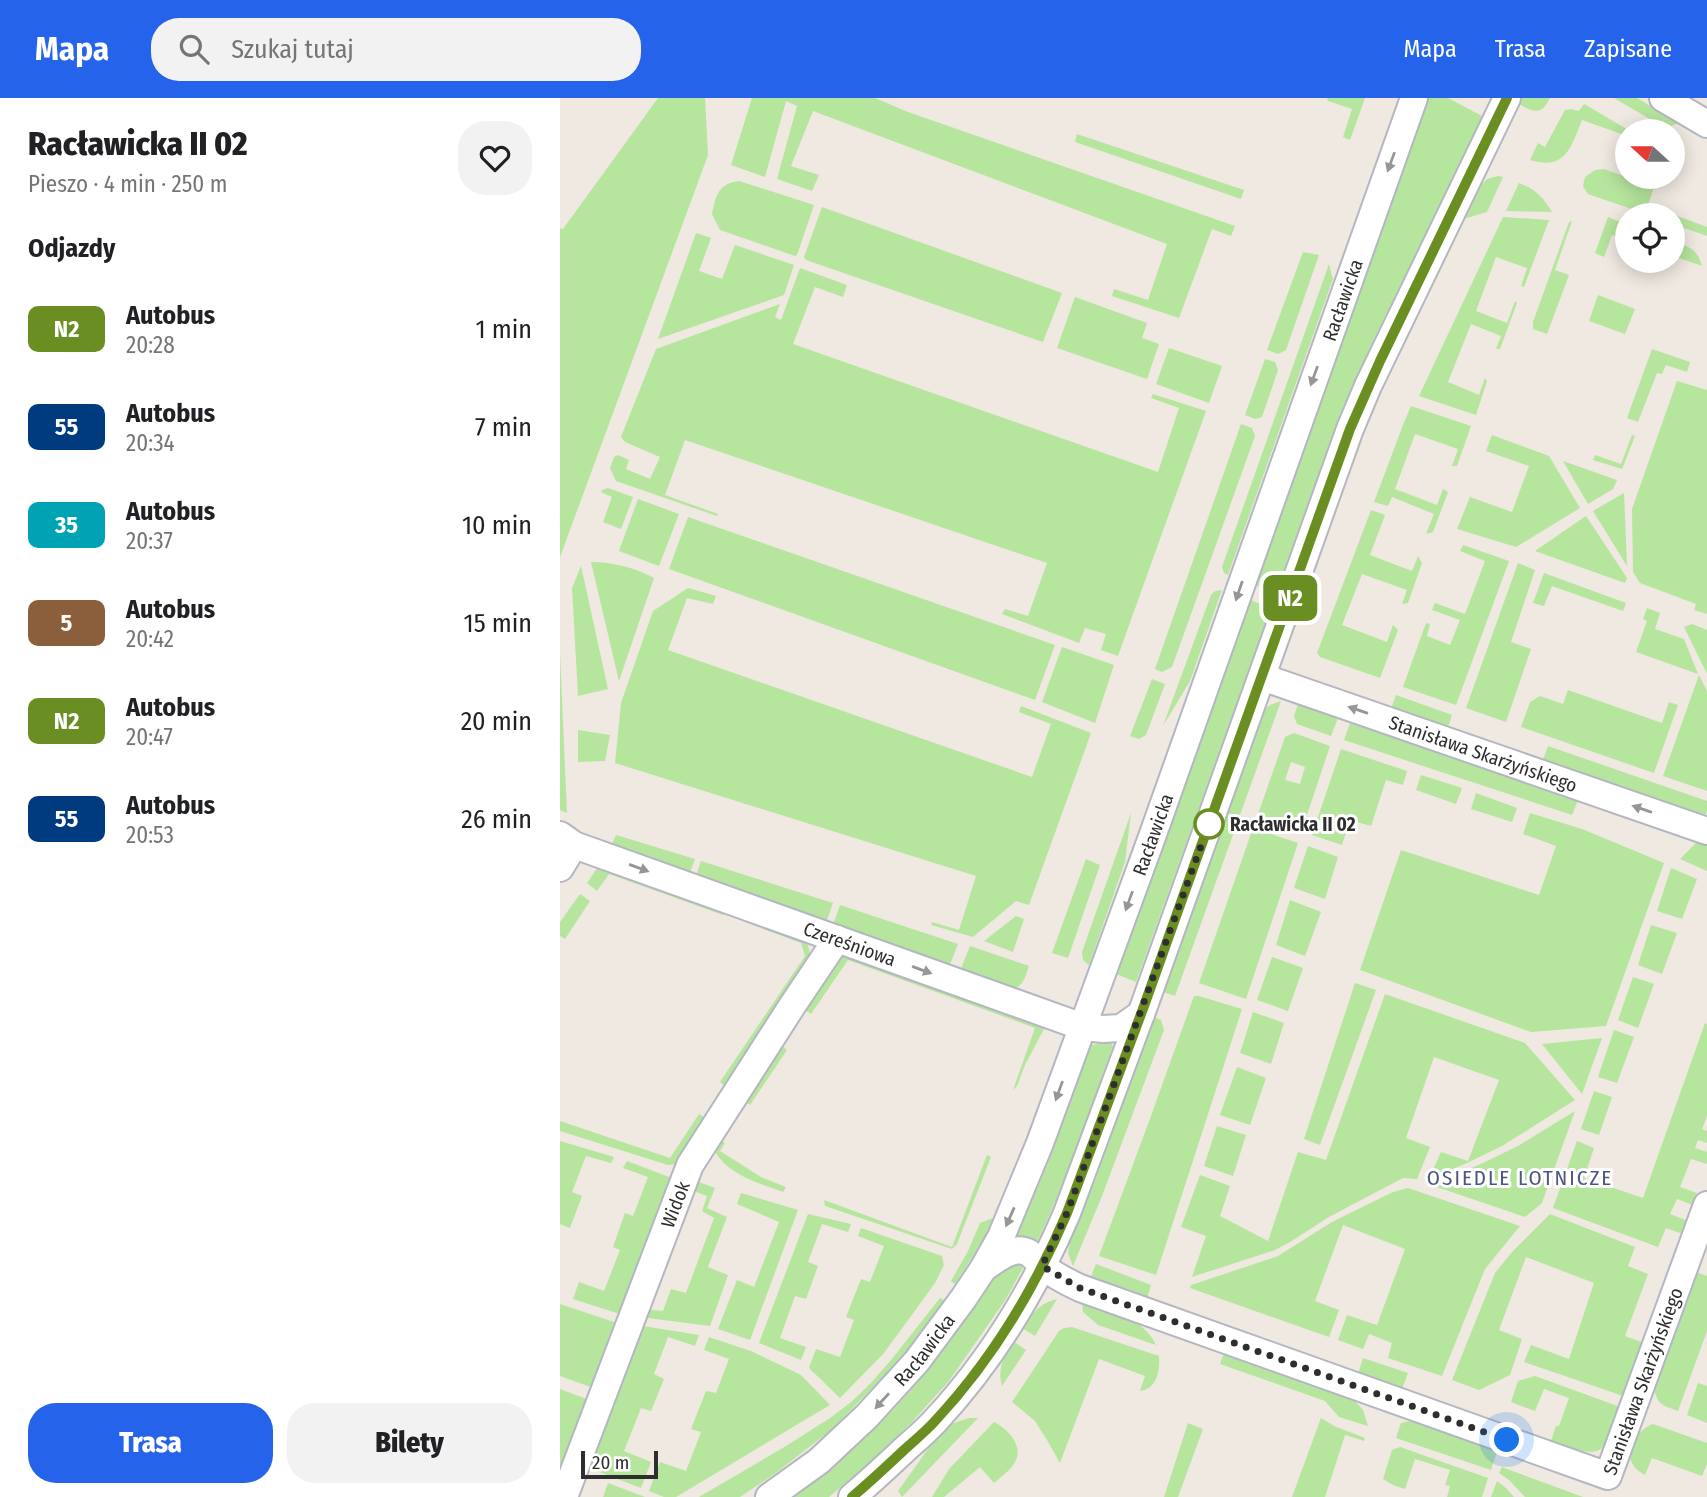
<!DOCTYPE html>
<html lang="pl">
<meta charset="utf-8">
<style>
:root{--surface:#fff;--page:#f2f2f2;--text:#202124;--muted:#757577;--accent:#2563eb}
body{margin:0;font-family:"Fira Sans Condensed",sans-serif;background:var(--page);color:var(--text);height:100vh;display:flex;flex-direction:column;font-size:26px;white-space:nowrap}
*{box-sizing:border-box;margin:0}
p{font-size:23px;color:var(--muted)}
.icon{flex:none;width:38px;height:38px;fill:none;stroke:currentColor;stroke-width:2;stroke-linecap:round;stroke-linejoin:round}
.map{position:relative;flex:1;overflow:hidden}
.sheet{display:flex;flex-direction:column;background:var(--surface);width:560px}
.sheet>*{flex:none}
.badge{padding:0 14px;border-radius:10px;font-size:24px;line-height:46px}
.needle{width:46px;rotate:291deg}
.buttons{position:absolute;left:1055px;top:21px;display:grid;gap:14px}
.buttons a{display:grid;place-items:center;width:70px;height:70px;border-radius:50%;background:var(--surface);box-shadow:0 4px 18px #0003;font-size:35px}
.scale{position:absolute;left:21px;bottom:18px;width:77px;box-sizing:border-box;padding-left:7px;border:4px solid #2e2e2e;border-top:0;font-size:19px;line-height:24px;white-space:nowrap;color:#2e2e2e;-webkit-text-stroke:5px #fff;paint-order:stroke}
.you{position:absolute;width:35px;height:35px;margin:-18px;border:5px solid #fff;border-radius:50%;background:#1a73e8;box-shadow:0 0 0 10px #1a73e833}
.map>.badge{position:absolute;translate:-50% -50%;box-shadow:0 0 0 4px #fff}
h2{padding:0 28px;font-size:26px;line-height:63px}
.round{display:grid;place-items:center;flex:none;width:74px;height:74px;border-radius:28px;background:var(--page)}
.overview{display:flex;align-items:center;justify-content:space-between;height:119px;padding:0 28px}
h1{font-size:33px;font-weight:800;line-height:52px}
.action{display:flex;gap:14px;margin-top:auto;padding:14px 28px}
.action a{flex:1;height:80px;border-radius:28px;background:var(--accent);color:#fff;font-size:28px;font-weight:800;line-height:80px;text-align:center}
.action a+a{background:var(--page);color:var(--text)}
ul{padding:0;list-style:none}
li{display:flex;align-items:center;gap:21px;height:98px;padding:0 28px}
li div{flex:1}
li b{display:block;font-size:26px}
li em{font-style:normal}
li .badge{min-width:77px;font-weight:700;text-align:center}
header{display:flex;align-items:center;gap:42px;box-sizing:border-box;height:98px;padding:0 35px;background:var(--accent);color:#fff}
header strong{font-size:33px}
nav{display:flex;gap:38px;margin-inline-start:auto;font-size:24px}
.search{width:490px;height:63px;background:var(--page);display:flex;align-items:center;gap:18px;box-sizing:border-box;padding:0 24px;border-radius:28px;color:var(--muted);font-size:26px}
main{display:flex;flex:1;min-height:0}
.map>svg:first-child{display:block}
.green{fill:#b6e59e;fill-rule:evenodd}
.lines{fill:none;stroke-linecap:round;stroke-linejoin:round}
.minor-casing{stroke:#b4b7c1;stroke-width:30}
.minor{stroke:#fff;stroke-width:26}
.oneway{fill:#969696}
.line-casing{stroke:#fff;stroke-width:16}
.line{stroke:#6b8e23;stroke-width:10}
.walk{stroke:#2e2e2e;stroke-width:7;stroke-dasharray:0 12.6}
.stop-dot{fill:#fff;stroke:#6b8e23;stroke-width:3.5}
.labels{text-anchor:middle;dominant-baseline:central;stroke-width:6;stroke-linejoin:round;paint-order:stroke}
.street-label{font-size:19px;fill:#2e2e2e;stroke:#fff}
.stop-label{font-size:19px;font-weight:bold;fill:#2e2e2e;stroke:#fff;text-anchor:start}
.neighbourhood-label{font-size:21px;letter-spacing:2px;fill:#4d5680;stroke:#fff}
</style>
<header>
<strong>Mapa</strong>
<div class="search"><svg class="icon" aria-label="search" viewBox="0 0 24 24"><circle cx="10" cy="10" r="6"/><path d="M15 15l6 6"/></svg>Szukaj tutaj</div>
<nav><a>Mapa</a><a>Trasa</a><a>Zapisane</a></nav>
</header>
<main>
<section class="sheet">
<div class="overview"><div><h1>Racławicka II 02</h1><p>Pieszo · 4 min · 250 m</p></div><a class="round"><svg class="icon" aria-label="heart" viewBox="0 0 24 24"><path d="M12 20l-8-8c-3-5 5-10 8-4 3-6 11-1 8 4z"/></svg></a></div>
<h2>Odjazdy</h2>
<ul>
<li><span class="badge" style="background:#6b8e23;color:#fff">N2</span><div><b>Autobus</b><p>20:28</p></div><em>1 min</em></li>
<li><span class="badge" style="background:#003b80;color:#fff">55</span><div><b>Autobus</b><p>20:34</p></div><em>7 min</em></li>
<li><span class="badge" style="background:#00a3b4;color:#fff">35</span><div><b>Autobus</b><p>20:37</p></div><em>10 min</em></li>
<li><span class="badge" style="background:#8b5e3c;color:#fff">5</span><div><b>Autobus</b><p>20:42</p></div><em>15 min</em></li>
<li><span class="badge" style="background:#6b8e23;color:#fff">N2</span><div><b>Autobus</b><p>20:47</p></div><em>20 min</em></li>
<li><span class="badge" style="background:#003b80;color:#fff">55</span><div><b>Autobus</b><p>20:53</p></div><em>26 min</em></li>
</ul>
<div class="action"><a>Trasa</a><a>Bilety</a></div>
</section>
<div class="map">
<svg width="1147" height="1399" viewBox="0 0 1147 1399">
<rect width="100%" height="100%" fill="#efe9e1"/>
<g class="green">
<path d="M98,0H145L148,57L0,459V130L3,131Z"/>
<path d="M192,0H315L348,14L675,128L671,138L652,131L619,220L552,198L554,191L588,202L607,146L253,13L231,68L259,77L252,93L217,81L237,8L226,3L205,79L171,67Z"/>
<path d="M767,0H805L790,42L783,39L792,11L768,3Z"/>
<path d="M868,0H888L922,18L795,281L780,316L716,494L695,487Z"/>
<path d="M961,0H990C981,18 974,14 959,6Z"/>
<path d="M1054,0H1077L1123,27L1116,26L1105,30Z"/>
<path d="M1024,6L1070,33H1068L1067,38L1022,22C1011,49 1006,73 970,62L978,45L985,49L1005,12L1011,11L1019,13Z"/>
<path d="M517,36L684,92L681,101L515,44Z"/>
<path d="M1044,71L1094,89L1088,107L1147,129V138L1113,126V117H1089L1028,96L1023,88L1025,79L1035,72Z"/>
<path d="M938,78L943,79L927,114L903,121L922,86L927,81Z"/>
<path d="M179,83L254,107L237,157L235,158L160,132L152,116C156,97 158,86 179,83Z"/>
<path d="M959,85C975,91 983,99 992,114L946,113Z"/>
<path d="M262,109L502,195L483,244L246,162L244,159Z"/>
<path d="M943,119L989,122L964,189L961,188L967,170L936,159L916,213L947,225L955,203L957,205L940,251H936L941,238L911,226L888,284L919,297L925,280L927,283L916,317L859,298Z"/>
<path d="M1048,119L1067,127V142L1052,137L1044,159L1035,155Z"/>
<path d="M1012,123L995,172L1009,177L987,236L973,231V224L1009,124Z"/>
<path d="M136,135L151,140L139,173L162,181L175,147L234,167L224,197L98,241Z"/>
<path d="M1113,143C1129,149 1137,150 1142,168L1113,158Z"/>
<path d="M743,154L759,157L726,252L718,256L707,252Z"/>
<path d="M769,166L773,181L668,477L664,475L662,469Z"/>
<path d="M240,170L287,187L283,199L255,189L233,246L598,374L619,310L591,300L593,296L646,313L558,558L541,552L546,536L525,530L519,545L442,516L445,511L468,518L487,465L125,342L105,397L158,416L157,418L56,383L50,370L54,359L58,357L69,362L66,371L90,381L100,359L65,344L61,339L96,251L220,206L215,219L221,222Z"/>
<path d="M1038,197L1075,211L1065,236L1029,223Z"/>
<path d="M515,199L587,225L582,240L599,246L587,281L497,250Z"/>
<path d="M609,250L662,268L649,305L596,286Z"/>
<path d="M1092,251L1130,264L1127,274L1106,267L1102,276L1097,275L1078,324L1067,320Z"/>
<path d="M705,261L715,264L718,272L702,319L695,321L685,317Z"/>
<path d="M1117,283L1147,292V516L1134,512L1136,506L1080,485L1073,474L1072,411Z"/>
<path d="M851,308L911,328L897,368H892L898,351L855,336L835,391L877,407L883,391L888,394L873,434L866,436L874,416L832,399L828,408L814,404L843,327Z"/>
<path d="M681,326L692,330L695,338L612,569L602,574L595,571Z"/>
<path d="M932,337L989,358L1020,410L956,449L897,431L910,399L952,414L969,368L926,353Z"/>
<path d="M1072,337L1075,338L1062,371L1033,362L1035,357L1061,366Z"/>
<path d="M1003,363L1057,382L1053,391L1028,406Z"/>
<path d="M48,390L73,399L61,431L43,424L52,399L41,394L42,392Z"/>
<path d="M1064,395L1067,468L1033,413Z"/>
<path d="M78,401L119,416L99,468L59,453Z"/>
<path d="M811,412L825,417L810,457L852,473L858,458L862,465L848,505L842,506L847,492L802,476L782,527L827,544L833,527L838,532L820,580L760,559L757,555Z"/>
<path d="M1026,418L1067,480L1065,485L975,453Z"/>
<path d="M128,419L495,547L475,602L109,471Z"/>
<path d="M903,447L949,463L896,607L843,589L866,525L870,526L867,538L890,547L900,522L872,512L875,505L905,516L925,463L900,453Z"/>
<path d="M31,464C52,464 76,470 94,480L59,583Z"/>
<path d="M958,465L975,472L951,544L971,551L946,624L906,610Z"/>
<path d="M21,468L48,591L18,598L12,490Z"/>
<path d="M984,475L1066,505L1063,513L992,488L984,508L973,505Z"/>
<path d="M128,490L156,498L153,506L127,500L108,552L472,679L491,626L459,614L461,608L531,635L469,807L456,803L413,839L371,827L372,824L399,832L416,778L55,665L61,605L93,513Z"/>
<path d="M662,492L630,583L603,628L651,497L655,493Z"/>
<path d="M690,502L711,510L576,884L556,876Z"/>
<path d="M1087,510L1100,515L1095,531L1124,541L1138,576L1076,554L1087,523L1083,521Z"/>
<path d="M1132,526L1147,532V576L1124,529Z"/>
<path d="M502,549L554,567L535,625L482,604Z"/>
<path d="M0,556L7,715L0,712Z"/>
<path d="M1139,577L1147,593V693L1103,678Z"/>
<path d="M592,581L605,586L586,637L579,641L570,638Z"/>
<path d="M1008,592L1102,625L1109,604L1118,607L1094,675L961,629L970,604L980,598L1003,606Z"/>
<path d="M836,597L892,617L887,632L833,614L832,608Z"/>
<path d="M721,603L615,898L603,894L705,611L710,607Z"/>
<path d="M738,606L778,620L771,638L737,626L734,618Z"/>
<path d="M790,625L1018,702L1012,717L784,642Z"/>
<path d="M18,632L50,637L45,663L18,664Z"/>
<path d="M734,635L770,648L741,735L697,719L725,639ZM731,664L745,669L740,686L725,682Z"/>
<path d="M988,648L1147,703V713L1143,721L982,665Z"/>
<path d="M781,651L847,673L843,687L826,682L811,728L790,722L782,747L752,737Z"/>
<path d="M861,677L902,690L896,706L856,692Z"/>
<path d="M916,695L957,710L952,724L911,711Z"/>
<path d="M571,715L565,764L529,867L523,862L522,854Z"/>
<path d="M970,715L1022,731L1104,765L1046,928L971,934L800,872L841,752L979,797L996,748L963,736Z"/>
<path d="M693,730L738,745L686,901L639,885Z"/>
<path d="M56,737L135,761L131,772L122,778L54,752L52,746Z"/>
<path d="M1138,743L1147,747V773L1120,761Z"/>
<path d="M748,748L778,759L765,801L734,790Z"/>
<path d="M526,761L540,767L508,860L492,855Z"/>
<path d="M141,763L273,805L266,825L136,778Z"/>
<path d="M38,769L164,815L163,817L49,776L37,793L27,785Z"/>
<path d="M1111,770L1137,781L1122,821L1097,813Z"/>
<path d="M20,796L30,803L5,841L0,838V824Z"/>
<path d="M730,802L761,814L745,858L716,847Z"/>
<path d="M280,807L398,846L389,869L273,827Z"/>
<path d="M456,818L464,821L453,854L424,843Z"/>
<path d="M185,823L242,841C249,846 249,851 251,859L169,991L160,984L245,858L241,845L185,824Z"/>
<path d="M1091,827L1117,835L1102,876L1078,867Z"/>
<path d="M410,848L469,868C465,879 464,888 452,891L400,873Z"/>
<path d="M284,858L290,859L485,929L465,967L457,988L453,992L475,930L288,862L251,916L242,910L279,860Z"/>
<path d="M712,859L743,870L728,913L697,902Z"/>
<path d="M1073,879L1094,886L1078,930L1058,922Z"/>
<path d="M795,885L816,892L760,1047L744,1041Z"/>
<path d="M825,896L965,945L1015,1002L942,1048L907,1065L869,1081L881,1054L908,1063L939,982L874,959L846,1040L870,1049L857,1081L843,1080L769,1119L730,1144L715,1152L632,1179L646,1138L621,1129L640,1077L670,1088L660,1118L708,1143L738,1054L766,1062Z"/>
<path d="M634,898H639L682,911L596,1177L539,1158L591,1018Z"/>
<path d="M693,914L724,925L711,966L680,955Z"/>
<path d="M594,919L601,922L604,932L542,1098L513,1168L508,1155L510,1143L535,1083Z"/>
<path d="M1145,925L1147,926V1018L1142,1031L1147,1033V1045L1138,1042L1135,1050L1147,1054V1066L1131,1061L1120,1089L1137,1095L1133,1107L1117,1101L1110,1116L1128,1123L1123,1136L1106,1130L1098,1149L993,1110L1017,1043L1034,1050L1024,1080L1083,1100Z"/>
<path d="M1054,932L1074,939L1057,985L1038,979Z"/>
<path d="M1042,940L1022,996L982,946Z"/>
<path d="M550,944L553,948C529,1014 507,1082 476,1146L455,1142L488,1065L531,947Z"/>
<path d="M218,945L227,952L190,1007L181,1001Z"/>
<path d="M677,969L706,980L690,1027L660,1017Z"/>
<path d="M1034,993L1052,999L1039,1037L1021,1031Z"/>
<path d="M1015,1013L982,1105L965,1119L871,1087L923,1065L958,1048Z"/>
<path d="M139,1016L147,1021L116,1066L108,1067L0,1033V1023L110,1060Z"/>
<path d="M657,1028L686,1037L673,1078L644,1068Z"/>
<path d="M155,1041L165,1045L160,1053L201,1079L226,1089L223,1094C196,1084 167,1077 153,1050Z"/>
<path d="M0,1043L54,1059L51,1065L26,1058L12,1094L22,1098L10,1130L0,1126Z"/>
<path d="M427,1057L431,1059L397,1146L392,1151L265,1108L264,1102L392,1149Z"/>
<path d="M67,1063L117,1082L66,1218L13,1201L19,1184L44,1193L60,1152L53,1149L65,1115L73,1118L88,1079L63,1070Z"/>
<path d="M131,1081L155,1090L147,1110L167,1119L148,1169L168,1177L150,1228L80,1219L83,1211L103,1213L111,1191L126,1195L154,1120L142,1113L147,1098L128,1091Z"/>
<path d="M848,1090L960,1128L925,1171L882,1278L828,1260L832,1245L809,1236L803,1251L778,1242L787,1217L817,1227L845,1151L783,1127L755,1203L779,1212L769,1239L630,1190L631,1187L718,1158L772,1124L833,1094Z"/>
<path d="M181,1095L238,1112L190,1242L158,1231L177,1182L194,1189L219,1124L177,1106Z"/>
<path d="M248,1116L291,1126L288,1134L262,1126L248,1164L258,1168L246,1201L235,1198L220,1240L246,1249L241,1262L199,1245Z"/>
<path d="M990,1116L1075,1149L1068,1168L1088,1176L1065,1238L1084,1245L1066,1299L964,1264L971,1247L1009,1261L1034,1185L966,1159L939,1232L962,1241L950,1277L919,1292L892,1282L935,1175L952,1154Z"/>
<path d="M433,1120L426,1138L395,1186L391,1183L408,1153L420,1125Z"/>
<path d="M301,1130L382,1158L384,1167L375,1185L324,1255L280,1300L249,1270L256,1251L280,1259L294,1222L286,1219L301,1181L310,1184L324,1148L298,1138Z"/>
<path d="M451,1165L465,1166L446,1201L389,1283L351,1325L310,1364L269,1399H232L252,1385L295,1348L333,1312L366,1274L410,1216L434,1177Z"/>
<path d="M536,1166L591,1187L587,1201L530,1181Z"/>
<path d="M1136,1174L1147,1178V1233L1118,1313C1102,1307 1097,1307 1094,1289Z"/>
<path d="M380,1200L384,1202L355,1244L325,1277L270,1333L213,1377L180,1399H139L226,1348L270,1320L290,1305L311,1285L331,1262Z"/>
<path d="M497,1201L475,1238L462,1230C472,1215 480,1205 497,1201Z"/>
<path d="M522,1205C551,1215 582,1218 596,1247L538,1227L523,1214Z"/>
<path d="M0,1206L63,1227L39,1292L0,1278Z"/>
<path d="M77,1227L139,1237L135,1248L108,1239L94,1276L104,1281L91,1313L81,1310L64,1353L91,1364L81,1390L26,1369Z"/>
<path d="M512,1229L599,1258C600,1273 597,1291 580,1293L585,1278L539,1261L500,1365L487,1342L475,1323L452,1304L499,1233L504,1230Z"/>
<path d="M149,1239L191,1253L241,1277L270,1307L116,1399H104L89,1393L100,1364L126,1373L141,1334L131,1331L146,1293L156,1295L169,1261L144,1252Z"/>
<path d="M453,1243L466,1252L442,1288C437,1270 444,1257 453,1243Z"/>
<path d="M664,1255L794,1302L803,1312L808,1328L779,1319L765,1303L660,1266Z"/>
<path d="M803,1260L848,1275L842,1291L798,1276Z"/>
<path d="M975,1278L1063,1310C1059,1319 1051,1340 1046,1347C1033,1362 1005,1348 991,1343L996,1328H999L1009,1300L984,1291L975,1313L951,1304L958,1283Z"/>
<path d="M1138,1285L1147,1288V1325L1127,1317Z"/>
<path d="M0,1291L32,1303L0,1391Z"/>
<path d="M409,1320H418L342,1399L338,1393L378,1337L388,1327Z"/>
<path d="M761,1320L774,1328L805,1340L804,1343L785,1337L765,1399H732Z"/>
<path d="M854,1322L938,1351L931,1372L836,1340L841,1325Z"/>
<path d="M434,1324C451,1333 467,1352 451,1370C446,1375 440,1380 434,1385L420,1369L384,1399H372L389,1371Z"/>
<path d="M628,1325L643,1331L618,1399H604Z"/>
<path d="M1093,1326L1147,1345V1366L1142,1378L1092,1360L1085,1377C1080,1374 1075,1371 1072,1365C1065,1351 1079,1330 1093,1326Z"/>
<path d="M840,1349L928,1380L922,1399H887L890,1388L885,1387L890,1372L855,1361L845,1391L833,1387L823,1381L832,1352Z"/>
<path d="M942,1369L1023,1399H965L949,1382L939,1375Z"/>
<path d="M937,1383L945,1389L954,1399H931Z"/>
<path d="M48,1385L85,1399H43Z"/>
</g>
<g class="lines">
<defs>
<g id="minor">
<path d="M1103,0L1147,26"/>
<path id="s1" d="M702,579L1147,733"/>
<path id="s2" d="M0,737L14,747L523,929L543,931L561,930L581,916"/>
<path d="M0,770L14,747"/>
<path id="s3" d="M424,1170C436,1162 454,1146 469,1155C474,1158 477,1163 481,1167C492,1176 507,1184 520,1190L1048,1378L1147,1107"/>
<path id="s4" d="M4,1399L130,1067L232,908L277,841"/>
<path id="s5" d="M209,1399L259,1363L307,1318L357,1263L403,1201L423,1171L441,1139L480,1045L592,739L854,0"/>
<path d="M292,1399C310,1384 327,1368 344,1352C354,1343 366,1333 375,1323C431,1263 475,1190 507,1115L584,908L790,331L808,288L947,0"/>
</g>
</defs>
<use href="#minor" class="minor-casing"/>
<use href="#minor" class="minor"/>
</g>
<defs><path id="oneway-solid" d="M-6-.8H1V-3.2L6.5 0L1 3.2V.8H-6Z" transform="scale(1.75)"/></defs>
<g class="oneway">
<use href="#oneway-solid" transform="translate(831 64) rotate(110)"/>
<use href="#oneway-solid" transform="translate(754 278) rotate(110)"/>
<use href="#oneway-solid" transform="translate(679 493) rotate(109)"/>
<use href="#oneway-solid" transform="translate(798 612) rotate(-161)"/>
<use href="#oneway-solid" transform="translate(1082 711) rotate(-161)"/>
<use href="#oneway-solid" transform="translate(79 770) rotate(20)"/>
<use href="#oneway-solid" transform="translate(569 803) rotate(110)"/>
<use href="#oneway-solid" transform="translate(362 872) rotate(20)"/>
<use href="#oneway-solid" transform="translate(499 993) rotate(110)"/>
<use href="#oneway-solid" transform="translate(450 1119) rotate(114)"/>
<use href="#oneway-solid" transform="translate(322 1303) rotate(132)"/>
</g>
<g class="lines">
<defs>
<path id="line" d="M292,1399C310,1384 327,1368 344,1352C354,1343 366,1333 375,1323C431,1263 475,1190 507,1115L584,908L790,331L820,263L947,0"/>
</defs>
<use href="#line" class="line-casing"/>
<use href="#line" class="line"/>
<path class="walk" d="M649,726L507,1115L482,1168L520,1190L947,1342"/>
</g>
<circle class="stop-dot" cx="649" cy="726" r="14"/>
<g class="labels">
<g class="street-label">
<text stroke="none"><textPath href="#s5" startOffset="1349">Racławicka</textPath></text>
<text stroke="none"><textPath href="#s1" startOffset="234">Stanisława Skarżyńskiego</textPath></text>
<text stroke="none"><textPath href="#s5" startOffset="782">Racławicka</textPath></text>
<text stroke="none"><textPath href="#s2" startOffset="310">Czereśniowa</textPath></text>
<text stroke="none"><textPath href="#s4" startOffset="313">Widok</textPath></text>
<text stroke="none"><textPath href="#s5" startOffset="215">Racławicka</textPath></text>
<text stroke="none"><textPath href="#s3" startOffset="774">Stanisława Skarżyńskiego</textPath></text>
</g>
<g class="stop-label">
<text x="670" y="726">Racławicka II 02</text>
</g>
<g class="neighbourhood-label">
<text x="960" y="1080">OSIEDLE LOTNICZE</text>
</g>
</g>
</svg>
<div class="buttons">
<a><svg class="needle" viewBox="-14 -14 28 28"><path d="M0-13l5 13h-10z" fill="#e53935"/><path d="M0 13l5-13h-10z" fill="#757577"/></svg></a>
<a><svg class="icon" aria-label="locate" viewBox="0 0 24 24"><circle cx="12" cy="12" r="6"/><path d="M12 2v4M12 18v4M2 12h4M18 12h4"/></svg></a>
</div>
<div class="scale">20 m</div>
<div class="you" style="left:947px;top:1342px"></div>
<b class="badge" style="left:730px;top:500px;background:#6b8e23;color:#fff">N2</b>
</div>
</main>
